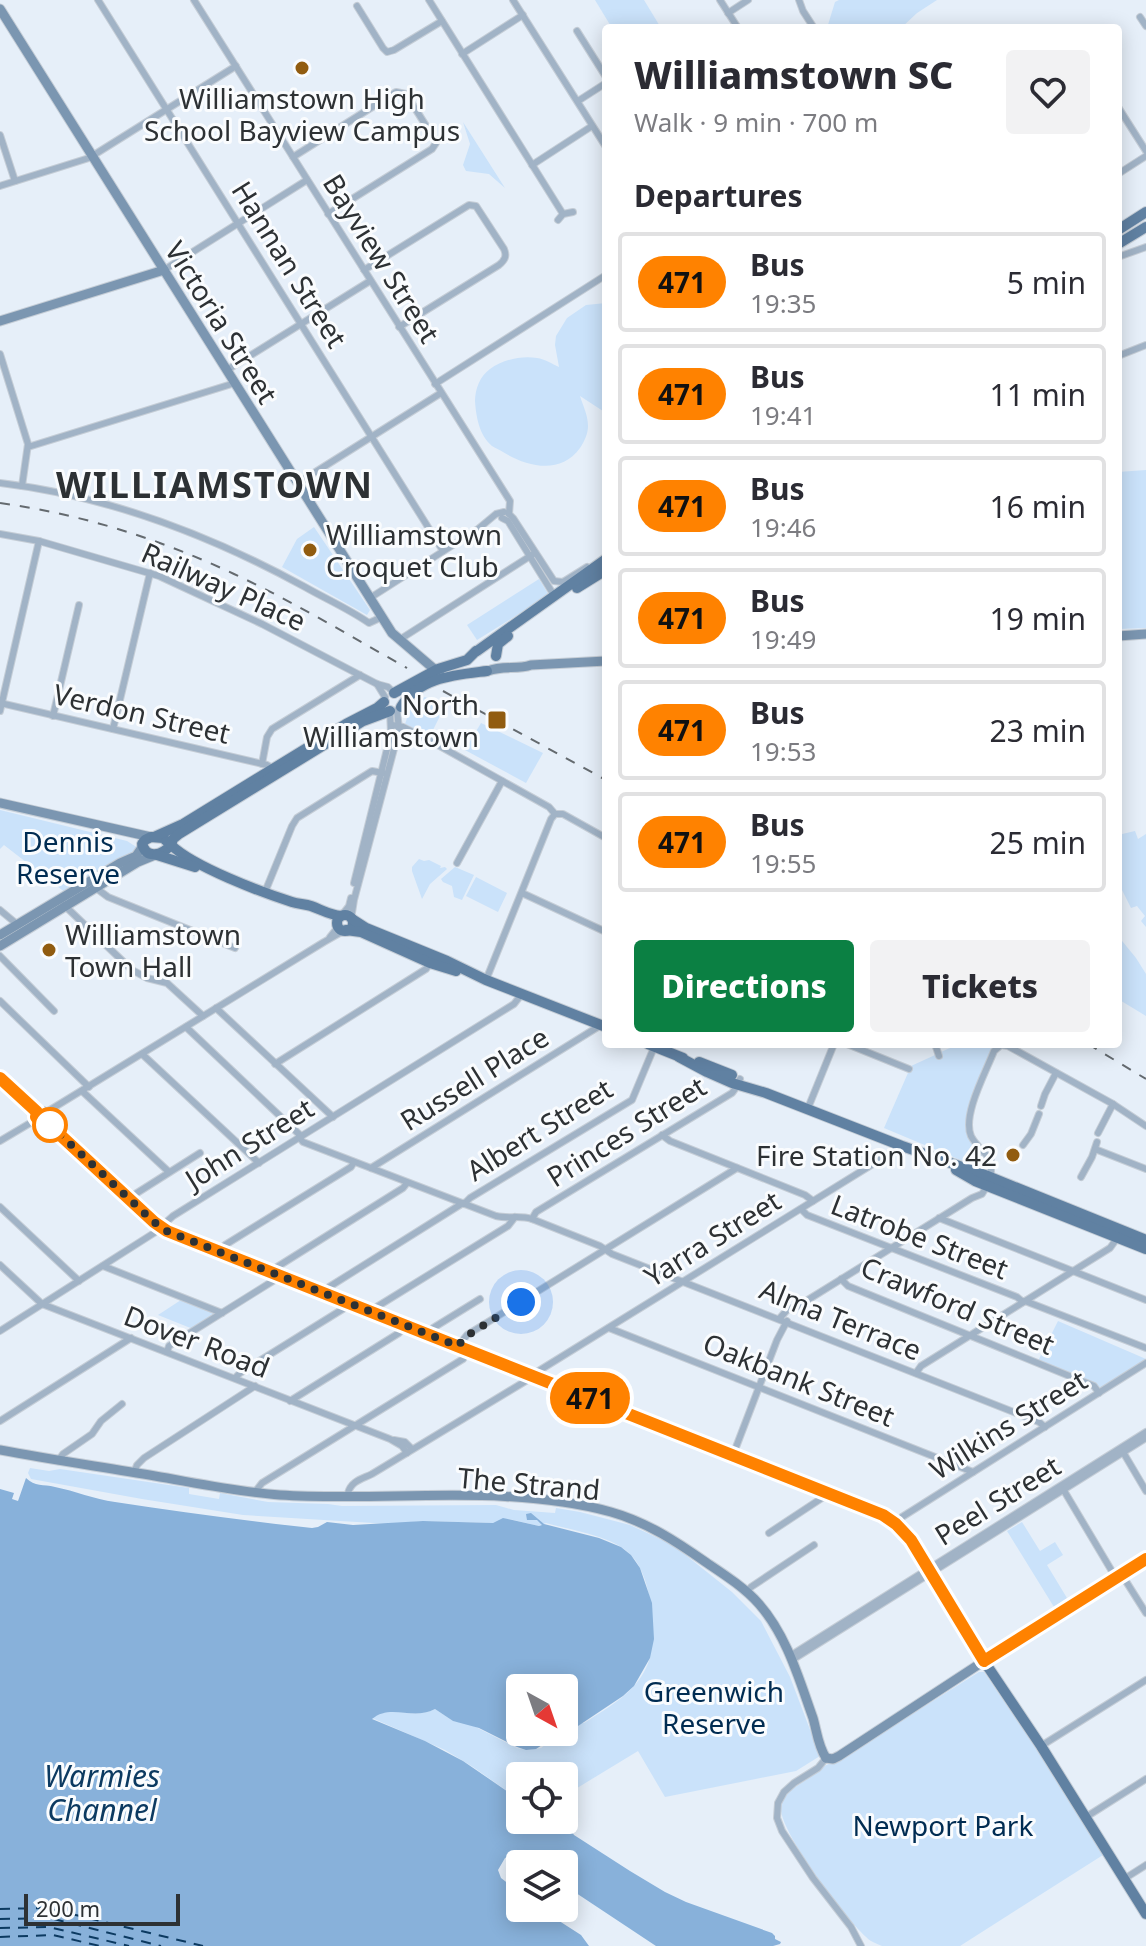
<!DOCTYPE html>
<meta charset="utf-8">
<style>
:root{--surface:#fff;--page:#f2f2f3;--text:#2b2b33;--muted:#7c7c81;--line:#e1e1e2;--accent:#0b8043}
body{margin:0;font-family:"Noto Sans",sans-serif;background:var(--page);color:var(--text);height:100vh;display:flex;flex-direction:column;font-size:30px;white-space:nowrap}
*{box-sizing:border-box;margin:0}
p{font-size:26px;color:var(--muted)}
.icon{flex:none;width:44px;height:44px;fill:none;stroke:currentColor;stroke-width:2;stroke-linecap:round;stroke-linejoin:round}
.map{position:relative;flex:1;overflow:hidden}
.side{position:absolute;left:602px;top:24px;width:520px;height:1024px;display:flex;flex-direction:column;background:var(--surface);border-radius:8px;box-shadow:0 4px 20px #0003}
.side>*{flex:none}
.badge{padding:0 16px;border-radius:26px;font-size:28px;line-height:52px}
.needle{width:52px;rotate:140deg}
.fabs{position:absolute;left:506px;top:1674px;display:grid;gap:16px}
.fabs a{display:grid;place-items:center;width:72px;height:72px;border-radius:8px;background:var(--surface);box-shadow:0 4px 20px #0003;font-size:40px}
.scale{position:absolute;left:24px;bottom:20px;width:156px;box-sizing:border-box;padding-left:8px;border:4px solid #2d3134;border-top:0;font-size:22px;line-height:28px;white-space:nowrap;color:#2d3134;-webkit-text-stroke:6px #fafcfe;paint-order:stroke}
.you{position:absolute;width:40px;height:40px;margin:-20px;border:6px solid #fff;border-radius:50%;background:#1a73e8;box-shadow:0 0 0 12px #1a73e833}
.map>.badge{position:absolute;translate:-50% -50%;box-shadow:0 0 0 4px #fff}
h2{padding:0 32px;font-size:30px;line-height:72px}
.round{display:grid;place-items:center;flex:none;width:84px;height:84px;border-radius:8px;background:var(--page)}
.overview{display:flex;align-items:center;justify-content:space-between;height:136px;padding:0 32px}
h1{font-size:38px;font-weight:800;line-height:60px}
.primary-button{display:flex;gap:16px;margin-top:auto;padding:16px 32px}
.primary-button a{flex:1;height:92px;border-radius:8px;background:var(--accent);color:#fff;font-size:32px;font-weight:800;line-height:92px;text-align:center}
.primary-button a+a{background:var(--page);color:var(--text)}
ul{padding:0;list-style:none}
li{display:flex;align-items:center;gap:24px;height:100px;margin:0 16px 12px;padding:0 16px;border:4px solid var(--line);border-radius:8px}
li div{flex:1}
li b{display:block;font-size:30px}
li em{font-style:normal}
li .badge{min-width:88px;font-weight:700;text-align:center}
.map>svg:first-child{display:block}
.green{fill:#cae2fa}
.water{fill:#88b1da;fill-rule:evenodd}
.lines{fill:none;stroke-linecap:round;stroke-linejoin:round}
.ferry{stroke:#0c3a61;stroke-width:2;stroke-dasharray:10 8;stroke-linecap:butt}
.street-casing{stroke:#c5cdd6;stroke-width:8}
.secondary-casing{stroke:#c5cdd6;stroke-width:11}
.primary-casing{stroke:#c5cdd6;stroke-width:12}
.street{stroke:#a1b3c6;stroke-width:6}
.secondary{stroke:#7b96b1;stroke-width:9}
.primary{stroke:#6081a2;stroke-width:10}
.rail{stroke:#646a6f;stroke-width:2;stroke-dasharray:10 10;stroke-linecap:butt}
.line-casing{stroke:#fff;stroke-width:18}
.line{stroke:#ff8200;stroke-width:12}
.walk{stroke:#2d3134;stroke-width:8;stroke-dasharray:0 14.4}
.poi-dot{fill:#915c10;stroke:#fafcfe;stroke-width:3}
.stop-dot{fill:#fff;stroke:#ff8200;stroke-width:4}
.labels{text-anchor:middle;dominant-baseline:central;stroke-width:6;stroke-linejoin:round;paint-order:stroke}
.poi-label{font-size:28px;fill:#2d3134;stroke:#fafcfe;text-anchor:start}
.street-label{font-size:28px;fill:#2d3134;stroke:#fafcfe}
.park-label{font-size:28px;fill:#002c52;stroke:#fafcfe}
.water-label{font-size:30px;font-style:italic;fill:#0c3a61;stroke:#fafcfe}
.district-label{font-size:36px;font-weight:bold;letter-spacing:2px;fill:#2d3134;stroke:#fafcfe}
</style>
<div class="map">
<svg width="1146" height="1946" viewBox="0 0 1146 1946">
<rect width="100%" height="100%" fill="#e6eff9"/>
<g class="green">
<path d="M595,0H644L661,28H612Z"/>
<path d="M839,0H937L917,13L901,28H827L835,2Z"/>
<path d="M463,122L505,188L489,174L466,171L463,165L470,144Z"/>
<path d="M606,303V413L580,396C583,406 588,415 588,426C588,434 584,442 580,448C560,476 526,466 503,452C500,450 495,448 492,446C479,435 476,416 475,401C475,389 480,376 490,369C502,360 522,355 537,358C545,359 552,364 559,367L555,345L556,336L567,318L586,305Z"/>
<path d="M1146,470V628L1118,629V472Z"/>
<path d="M314,527L370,610L367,615L282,567L297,539Z"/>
<path d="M539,579L549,595L477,640L467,625Z"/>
<path d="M425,697L444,708L430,736L405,724L412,704Z"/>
<path d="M481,723L543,753L526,783L465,750Z"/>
<path d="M0,810L127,841L138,848L136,851L66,893L4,845L0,849Z"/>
<path d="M1135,831L1138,839L1146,834V927L1141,921L1145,916L1137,906L1131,908L1118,882V835Z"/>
<path d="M419,859L424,861L429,860L441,866L440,868L445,867L447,869L430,884L422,899L412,871V867Z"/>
<path d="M455,867L474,875L462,900L454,897L452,886L443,882L441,879Z"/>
<path d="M476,877L507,893L498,912L466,896Z"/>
<path d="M1118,936L1136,958L1146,974V1016L1118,999Z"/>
<path d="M959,1044H993C986,1062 962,1112 966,1129C969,1142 981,1150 987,1161L982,1169L884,1128L911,1066L935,1055L936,1057L942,1055L941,1052Z"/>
<path d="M181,1300L216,1314L193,1329L158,1315Z"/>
<path d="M1058,1321L1146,1359V1361L1102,1388L1038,1361Z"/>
<path d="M30,1468L49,1471L60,1469L189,1488V1494L219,1499L220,1493L268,1502L328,1504L342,1506L496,1505L514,1510L555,1513L556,1508L580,1512L630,1525L673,1545L732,1592L761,1621L790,1677L820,1756L796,1771L665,1797L638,1751L564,1796V1776H520V1800L473,1767L445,1750L372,1718C393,1703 411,1721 435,1709L453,1721L470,1724L517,1748L526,1750L541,1748L556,1736L569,1732L581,1723H584C601,1712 619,1702 633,1687C640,1680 649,1666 650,1655C655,1627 652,1577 631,1555C614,1536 570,1530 546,1523L539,1526L509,1519L493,1523L423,1521L390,1524L243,1515L142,1499L31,1479L28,1473Z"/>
<path d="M1022,1522L1040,1551L1055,1542L1063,1555L1047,1565L1067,1598L1054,1607L1007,1531Z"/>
<path d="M979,1672H984L1031,1741L1103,1855L960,1946H882C878,1944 874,1943 871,1941C850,1926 779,1831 781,1808C783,1791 799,1786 810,1777C819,1770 824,1764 836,1762Z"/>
</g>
<path class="water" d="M26,1478C35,1487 43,1484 55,1487C75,1491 94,1499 115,1502C180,1512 246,1521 312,1528L318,1527L327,1522L353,1525L423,1521L493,1523L503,1518L539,1526L542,1525L537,1520H527L526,1514L531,1513L544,1524L599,1538L621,1547L631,1555L640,1568L652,1603L654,1639L650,1658L634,1686L623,1696L569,1732L556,1736L536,1749L526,1750L517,1747L479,1728L453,1721L435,1709C412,1721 391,1703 372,1719L425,1741L463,1761L520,1800V1820L565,1821L574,1835L630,1871L665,1892L686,1902L772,1933L775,1936V1939L781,1942L780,1944L773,1946H656L564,1885V1864H533L513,1854L505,1858L498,1870L501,1878L520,1893V1908H539L581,1935L589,1946H0V1489L14,1493L12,1499L18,1501ZM520,1688H564V1732H520Z"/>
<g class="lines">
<g class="ferry">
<path d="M0,1909L47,1908L203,1946"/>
<path d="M0,1919L50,1918L161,1946"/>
<path d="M0,1928L49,1927L129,1946"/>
<path d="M0,1937L53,1935L100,1946"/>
</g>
<defs>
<g id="street">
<path d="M98,0L443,551"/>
<path d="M194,0L510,501L509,514"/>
<path d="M429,0L563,214"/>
<path d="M513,0L606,147"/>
<path d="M720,0L738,28"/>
<path d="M799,0L803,11L814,28"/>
<path d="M357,6L383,48L387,52L394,50L442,21"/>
<path d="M728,13L748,0"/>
<path d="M1140,17L1146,26"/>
<path d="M577,31L606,77"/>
<path d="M462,54L523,15"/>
<path d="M578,101L606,83"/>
<path d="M1118,107L1146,151"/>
<path d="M0,135L15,181"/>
<path d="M293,157L396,92L406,94L435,140L436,143L432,149L328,214"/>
<path d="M532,165L592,126"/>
<path d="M1118,174L1146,156"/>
<path d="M0,186L89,158L236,66"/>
<path d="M558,220L563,214L573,212"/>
<path d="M1118,257L1146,247"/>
<path d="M164,270L307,180"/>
<path d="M364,270L469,205L476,206L504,249C507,256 505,260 499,265L399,327"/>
<path d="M0,354L28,444L22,486"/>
<path d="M1118,356L1146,345"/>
<path d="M227,370L370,281"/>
<path d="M435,384L606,275"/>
<path d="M28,447L235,383"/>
<path d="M0,483C109,496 210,535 305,587C326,599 349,609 369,623L382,617"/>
<path d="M298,483L441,393"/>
<path d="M508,513L513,518L554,581L563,582L587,567"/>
<path d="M502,518L508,521L555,597"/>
<path d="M0,534L39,541L159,576L262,624L377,684L388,687L394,693"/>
<path d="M370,598L478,529L496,514L504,512"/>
<path d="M399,640L535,553"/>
<path d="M377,684L385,697"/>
<path d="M0,703L267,765L272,768"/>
<path d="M0,711L39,541"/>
<path d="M53,716L79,605"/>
<path d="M392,725L403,727L427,739L549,807L555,814H563L606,838"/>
<path d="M113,729L150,573"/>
<path d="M262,764L267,737L272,729L360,675"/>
<path d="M457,863L502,781"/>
<path d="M354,883L391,733L390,711"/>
<path d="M96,888L108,897L235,948"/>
<path d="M265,892L292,826L297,818L372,771L383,773"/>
<path d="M522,893L606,932"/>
<path d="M64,905L132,970L147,978L167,983L203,1016"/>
<path d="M0,910L18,925"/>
<path d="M342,915L349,906L351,898"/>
<path d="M351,919L354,900L399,730L397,710"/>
<path d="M330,937L338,927"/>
<path d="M0,956L54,1011"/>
<path d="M486,980L551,819L555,814"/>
<path d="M0,1001L89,1087"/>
<path d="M216,1008L333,1117"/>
<path d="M186,1027L301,1136"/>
<path d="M847,1044L909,1069"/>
<path d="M935,1044L939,1056"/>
<path d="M142,1054L259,1163"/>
<path d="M275,1064L426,969L430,963"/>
<path d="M82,1091L169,1172"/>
<path d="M1041,1106L1045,1094L1056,1073"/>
<path d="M808,1108L834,1044"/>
<path d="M45,1113L324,942L345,930"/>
<path d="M1098,1133L1113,1104"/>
<path d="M662,1135L670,1141L805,1195L813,1201"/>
<path d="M299,1137L303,1142L496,1216C508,1219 520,1215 532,1219L600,1246L612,1254L1039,1422L1045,1427"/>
<path d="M0,1141L37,1119"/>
<path d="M1023,1145L1031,1134L1039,1114"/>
<path d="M1095,1149L1146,1169"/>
<path d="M371,1168L601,1025"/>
<path d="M991,1177V1161C985,1152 976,1146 971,1136C962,1115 986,1072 994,1051L1001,1045L1008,1046L1113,1104L1146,1126"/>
<path d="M1081,1177L1092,1157L1097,1142"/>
<path d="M129,1198L200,1153"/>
<path d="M464,1204L470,1198L632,1100L655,1045"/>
<path d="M0,1207L79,1281"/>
<path d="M801,1209L807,1215L1017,1297L1023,1302"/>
<path d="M939,1218L1146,1300"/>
<path d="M532,1219L536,1212L732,1093L735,1089L740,1079"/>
<path d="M218,1251L225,1245L351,1167L354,1162"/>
<path d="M0,1265L42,1304L390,1439L402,1446L407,1453"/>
<path d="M103,1266L222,1313"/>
<path d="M272,1273L277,1267L403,1188L407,1183"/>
<path d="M841,1279L848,1286L1094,1386L1099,1393"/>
<path d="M324,1293L329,1287L463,1203"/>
<path d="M1025,1301L1146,1348"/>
<path d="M370,1311L508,1226L515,1217"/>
<path d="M780,1318L787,1310L798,1306L972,1198L982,1194L987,1186"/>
<path d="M609,1328L973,1472"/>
<path d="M0,1331L154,1233L173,1216L514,1004L521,995"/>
<path d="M428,1334L433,1328L480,1299"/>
<path d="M458,1346L467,1335L737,1168"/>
<path d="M167,1352L169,1346L281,1276"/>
<path d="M916,1373L921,1366L1110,1248L1118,1237"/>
<path d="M532,1375L902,1146"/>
<path d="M235,1378L240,1373L351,1304"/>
<path d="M290,1401L399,1333L406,1326"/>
<path d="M0,1421L131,1338"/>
<path d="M394,1440L405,1442L412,1449"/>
<path d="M1123,1452L1146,1491"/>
<path d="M733,1455L777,1340L787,1321"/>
<path d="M58,1461L63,1454L92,1434L101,1421L122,1404"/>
<path d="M134,1473L137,1465L144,1458L255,1386"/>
<path d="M1063,1489L1116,1578"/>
<path d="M255,1492L262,1483L463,1359L469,1350"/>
<path d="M348,1493C351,1481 362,1479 372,1474L534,1376"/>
<path d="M896,1524L902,1517L1146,1363"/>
<path d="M769,1533L822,1498L827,1492"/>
<path d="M1122,1575L1146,1613"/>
<path d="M746,1592L751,1587L814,1545"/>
<path d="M790,1656L1146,1432"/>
<path d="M792,1660L1146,1438"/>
<path d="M1041,1746L1146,1680"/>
<path d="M826,1758L818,1768L794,1783L784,1792L778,1803L777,1818L782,1831L813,1878L851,1927L861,1946"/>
<path d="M1086,1817L1146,1779"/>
<path d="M1124,1879L1146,1865"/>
</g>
<g id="secondary">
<path d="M0,9L392,633L440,674"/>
<path d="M0,321L164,270"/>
<path d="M1118,636L1146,634"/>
<path d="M488,671C503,665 517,670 531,665L606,661"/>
<path d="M0,803L151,837"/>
<path d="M0,935L120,863L136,856L143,846"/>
<path d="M0,946L138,862L155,855"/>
<path d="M0,1078L37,1112"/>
<circle cx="41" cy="1116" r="5"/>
<path d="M44,1120L154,1222L167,1231L865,1507C892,1519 904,1529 920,1553L984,1661L839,1756L833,1759L826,1758"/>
<path d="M0,1450C52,1460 103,1467 155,1476C196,1483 238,1492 280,1495C389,1502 505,1483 611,1512C647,1522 677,1542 707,1563C725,1575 745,1588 759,1604C787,1636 799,1679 813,1718C817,1732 818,1746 826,1758"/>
</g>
<g id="primary">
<path d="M1118,230L1146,212"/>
<path d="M1118,244L1146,227"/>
<path d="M577,588L606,570"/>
<path d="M477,651L606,559"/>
<path d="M496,656L498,644L508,636"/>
<path d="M394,693L438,669L467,660L476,651"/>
<path d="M401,707C419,677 455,675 487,671"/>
<path d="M151,837L163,838L171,845C162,855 147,860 142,844L145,840Z"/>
<path d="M154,837L183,824L346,724L377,708L384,702"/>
<path d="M171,845L173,839L179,834L363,721L390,711"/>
<path d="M171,845C194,867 261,892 292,902C298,904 305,904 311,906C322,910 330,915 341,916"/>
<path d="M157,855L195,867"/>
<circle cx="345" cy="923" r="8"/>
<path d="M352,919L366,928L447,961L486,980L606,1027"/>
<path d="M346,930L361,932L430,963L456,971"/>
<path d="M648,1044L683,1058"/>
<path d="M679,1057L707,1072L732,1083L766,1093L902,1146L985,1175L1146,1240"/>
<path d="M699,1062L732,1075"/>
<path d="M956,1170L975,1181L1146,1249"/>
<path d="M1146,1559L984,1661L1041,1746L1146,1914"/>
</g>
</defs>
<use href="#street" class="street-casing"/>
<use href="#secondary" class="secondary-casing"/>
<use href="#primary" class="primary-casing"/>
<use href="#street" class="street"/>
<use href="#secondary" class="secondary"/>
<use href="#primary" class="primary"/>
<g class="rail">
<path d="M0,503C81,514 160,539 234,574C294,602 350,636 407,668"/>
<path d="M443,691L606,780"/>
<path d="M1088,1044L1146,1079"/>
</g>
</g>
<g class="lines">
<defs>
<path id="line" d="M0,1078L37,1112L36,1117L38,1120H44L154,1222L167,1231L883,1515L896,1524L911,1540L984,1661L1146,1559"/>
</defs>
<use href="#line" class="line-casing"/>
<use href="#line" class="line"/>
<path class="walk" d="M50,1125L154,1222L164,1230L458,1346L465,1337L521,1302"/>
</g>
<g class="poi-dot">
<circle cx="302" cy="68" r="8"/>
<circle cx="310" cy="550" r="8"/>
<rect x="487" y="710" width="20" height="20" rx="4"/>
<circle cx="49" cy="950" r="8"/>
<circle cx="1013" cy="1155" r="8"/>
</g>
<circle class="stop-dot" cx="50" cy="1125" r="16"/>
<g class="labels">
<g class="poi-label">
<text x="302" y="98" text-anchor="middle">Williamstown High<tspan x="302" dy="32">School Bayview Campus</tspan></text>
<text x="326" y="534">Williamstown<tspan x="326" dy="32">Croquet Club</tspan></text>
<text x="479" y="704" text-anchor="end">North<tspan x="479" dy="32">Williamstown</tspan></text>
<text x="65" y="934">Williamstown<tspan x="65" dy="32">Town Hall</tspan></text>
<text x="997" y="1155" text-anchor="end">Fire Station No. 42</text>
</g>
<g class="street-label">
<text transform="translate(382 258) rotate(58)">Bayview Street</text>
<text transform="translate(290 264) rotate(58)">Hannan Street</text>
<text transform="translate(222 322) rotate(58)">Victoria Street</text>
<text transform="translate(224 586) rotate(24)">Railway Place</text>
<text transform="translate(142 713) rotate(13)">Verdon Street</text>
<text transform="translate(474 1078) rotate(-32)">Russell Place</text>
<text transform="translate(539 1129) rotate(-32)">Albert Street</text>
<text transform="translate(626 1131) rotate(-32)">Princes Street</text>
<text transform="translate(249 1143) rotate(-32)">John Street</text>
<text transform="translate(920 1236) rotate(21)">Latrobe Street</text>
<text transform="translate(712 1238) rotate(-32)">Yarra Street</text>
<text transform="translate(958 1305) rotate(23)">Crawford Street</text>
<text transform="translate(841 1319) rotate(22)">Alma Terrace</text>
<text transform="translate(197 1341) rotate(21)">Dover Road</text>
<text transform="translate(799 1379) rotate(22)">Oakbank Street</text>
<text transform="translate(1008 1424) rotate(-32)">Wilkins Street</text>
<text transform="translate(529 1483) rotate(5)">The Strand</text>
<text transform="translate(997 1500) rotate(-32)">Peel Street</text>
</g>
<g class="park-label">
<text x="68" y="841">Dennis<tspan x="68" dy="32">Reserve</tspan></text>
<text x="714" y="1691">Greenwich<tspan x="714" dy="32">Reserve</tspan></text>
<text x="943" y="1825">Newport Park</text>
</g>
<g class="water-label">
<text x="102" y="1775">Warmies<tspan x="102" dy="34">Channel</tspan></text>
</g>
<g class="district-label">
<text x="215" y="484">WILLIAMSTOWN</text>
</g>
</g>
</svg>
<div class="fabs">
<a><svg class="needle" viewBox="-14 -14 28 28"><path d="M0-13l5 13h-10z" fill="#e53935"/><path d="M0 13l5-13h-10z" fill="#7c7c81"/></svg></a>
<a><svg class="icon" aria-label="locate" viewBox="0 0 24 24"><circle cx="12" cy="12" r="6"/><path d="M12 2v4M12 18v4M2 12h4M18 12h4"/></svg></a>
<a><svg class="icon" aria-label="layers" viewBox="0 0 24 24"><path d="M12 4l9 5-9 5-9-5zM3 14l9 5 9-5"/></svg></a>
</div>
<div class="scale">200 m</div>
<div class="you" style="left:521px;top:1302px"></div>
<b class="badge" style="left:590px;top:1398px;background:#ff8200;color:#111">471</b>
<section class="side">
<div class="overview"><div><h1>Williamstown SC</h1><p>Walk · 9 min · 700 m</p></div><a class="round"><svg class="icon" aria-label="heart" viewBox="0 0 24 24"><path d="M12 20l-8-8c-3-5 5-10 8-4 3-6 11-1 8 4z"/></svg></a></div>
<h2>Departures</h2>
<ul>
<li><span class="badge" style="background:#ff8200;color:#111">471</span><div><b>Bus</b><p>19:35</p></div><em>5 min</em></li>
<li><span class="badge" style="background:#ff8200;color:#111">471</span><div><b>Bus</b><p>19:41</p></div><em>11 min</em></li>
<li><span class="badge" style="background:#ff8200;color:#111">471</span><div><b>Bus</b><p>19:46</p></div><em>16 min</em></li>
<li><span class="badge" style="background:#ff8200;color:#111">471</span><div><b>Bus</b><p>19:49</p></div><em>19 min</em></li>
<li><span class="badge" style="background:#ff8200;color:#111">471</span><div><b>Bus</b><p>19:53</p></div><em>23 min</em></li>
<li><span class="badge" style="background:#ff8200;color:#111">471</span><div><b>Bus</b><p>19:55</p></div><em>25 min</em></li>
</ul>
<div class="primary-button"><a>Directions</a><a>Tickets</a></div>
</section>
</div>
